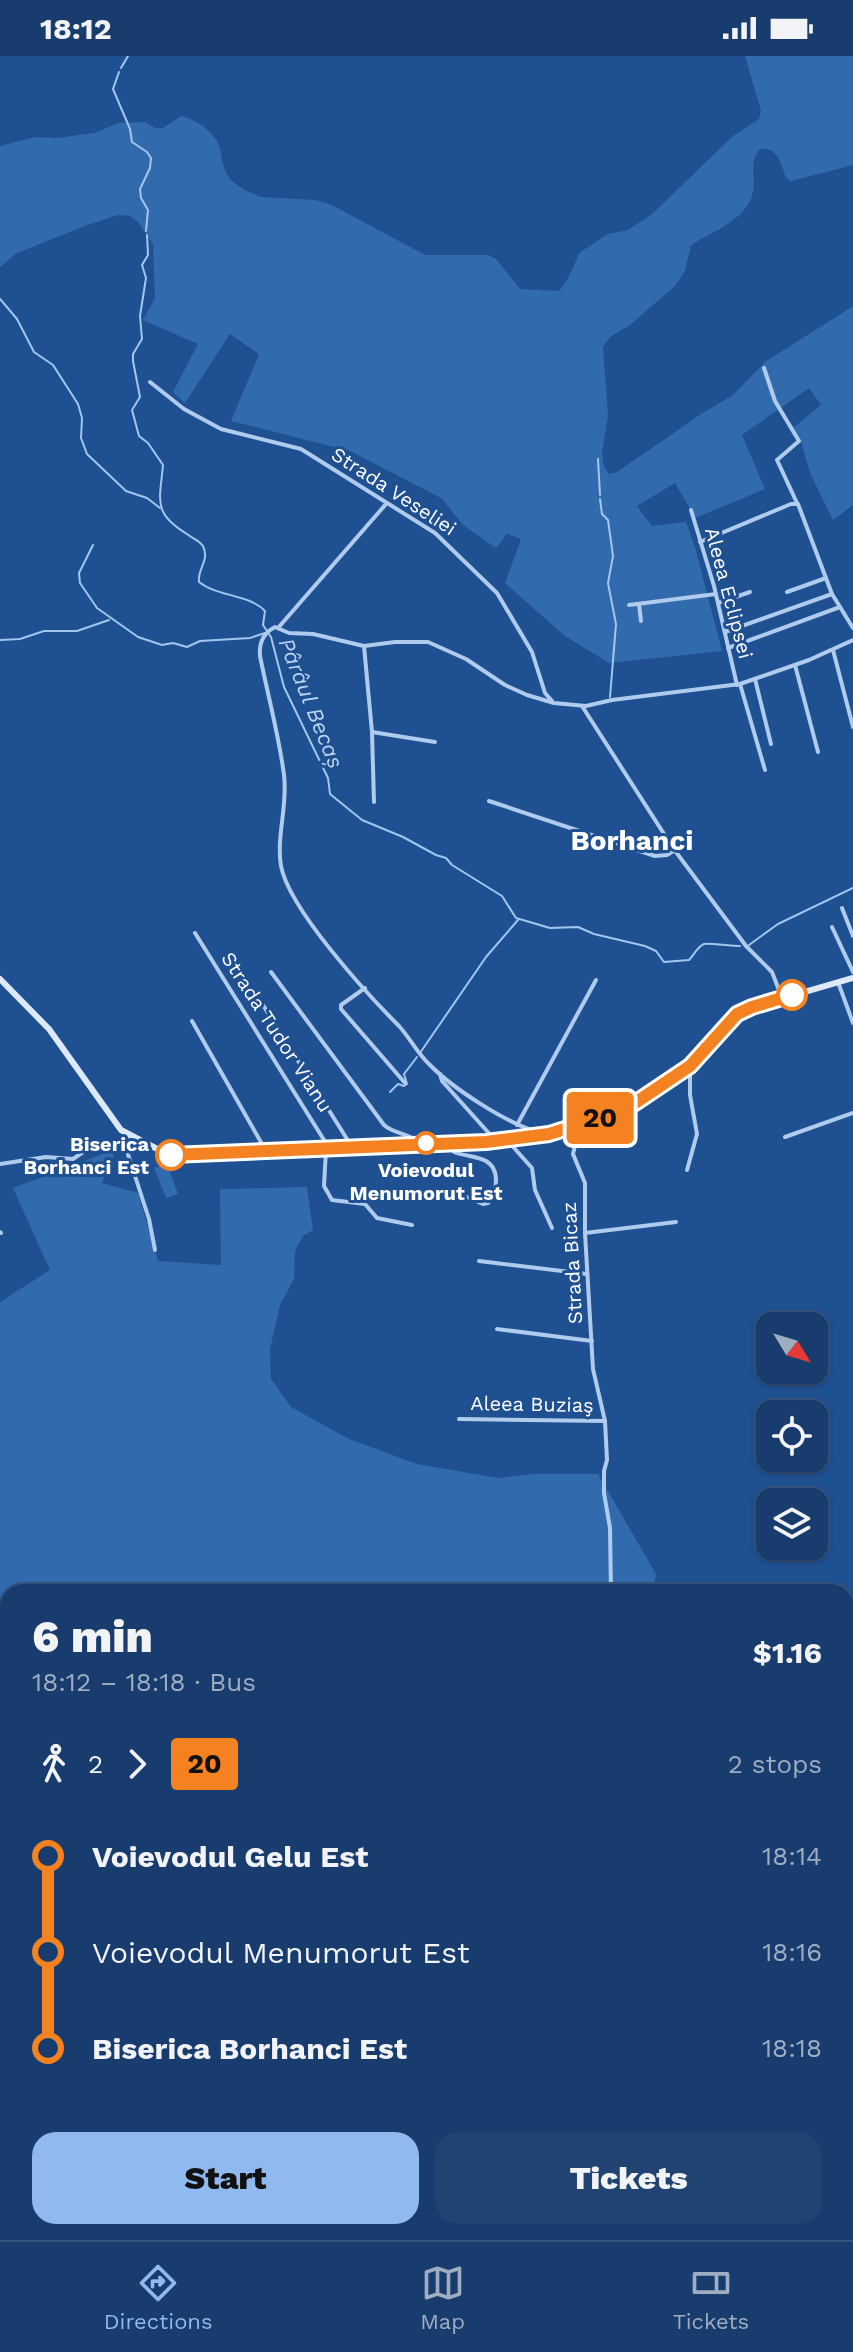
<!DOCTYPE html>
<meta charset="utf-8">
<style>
:root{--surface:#173c6d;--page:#204372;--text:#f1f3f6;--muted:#9eadc2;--line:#365680;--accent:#90b9f0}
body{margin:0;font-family:"Work Sans",sans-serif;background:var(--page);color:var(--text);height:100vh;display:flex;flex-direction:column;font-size:30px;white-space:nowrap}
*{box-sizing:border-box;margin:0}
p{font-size:26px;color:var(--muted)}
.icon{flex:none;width:44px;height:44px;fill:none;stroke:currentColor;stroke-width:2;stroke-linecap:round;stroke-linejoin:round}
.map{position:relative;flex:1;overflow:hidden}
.sheet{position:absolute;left:0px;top:1528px;width:854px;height:656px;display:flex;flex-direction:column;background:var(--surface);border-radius:24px 24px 0 0;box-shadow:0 2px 6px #0004,0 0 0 2px var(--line)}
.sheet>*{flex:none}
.badge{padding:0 16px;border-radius:6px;font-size:28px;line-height:52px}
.needle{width:52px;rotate:128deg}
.buttons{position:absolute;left:756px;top:1256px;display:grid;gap:16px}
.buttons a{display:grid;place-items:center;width:72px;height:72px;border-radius:16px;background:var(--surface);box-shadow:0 2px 6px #0004,0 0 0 2px var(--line);font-size:40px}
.map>.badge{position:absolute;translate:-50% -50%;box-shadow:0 0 0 4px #fff}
.legs{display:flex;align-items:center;gap:12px;height:88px;padding:0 32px;font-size:26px}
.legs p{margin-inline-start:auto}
.head{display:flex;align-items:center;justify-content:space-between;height:136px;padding:0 32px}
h1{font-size:44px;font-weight:800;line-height:60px}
.button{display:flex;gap:16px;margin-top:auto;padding:16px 32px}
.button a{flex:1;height:92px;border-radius:24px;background:var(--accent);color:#111;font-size:32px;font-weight:800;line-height:92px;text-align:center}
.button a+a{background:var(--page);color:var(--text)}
ul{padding:0 32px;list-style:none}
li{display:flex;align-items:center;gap:28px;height:96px;font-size:30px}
li i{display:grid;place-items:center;width:12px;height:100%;margin:0 10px;background:currentColor}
li i::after{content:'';width:20px;height:20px;margin:-10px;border:6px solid;border-radius:50%;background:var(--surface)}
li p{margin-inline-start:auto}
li:first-child i{background:linear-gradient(#0000 50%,currentColor 0)}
li:last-child i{background:linear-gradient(currentColor 50%,#0000 0)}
.status{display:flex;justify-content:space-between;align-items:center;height:56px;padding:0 40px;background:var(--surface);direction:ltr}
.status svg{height:22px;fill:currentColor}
.tabs{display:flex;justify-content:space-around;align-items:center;height:112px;border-top:2px solid var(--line);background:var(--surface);font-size:22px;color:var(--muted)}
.tabs a{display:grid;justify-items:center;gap:4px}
.tabs .selected{color:var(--accent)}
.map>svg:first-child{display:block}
.green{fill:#326aae}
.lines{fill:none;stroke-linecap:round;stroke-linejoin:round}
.stream{stroke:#a3c6ef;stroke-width:2}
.street{stroke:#afcbed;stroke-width:4}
.secondary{stroke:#dce9fa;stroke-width:6}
.line-1-casing{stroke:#fff;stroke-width:18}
.line-1{stroke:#f58220;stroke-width:12}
.stop-1-dot{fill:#fff;stroke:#f58220;stroke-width:4}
.labels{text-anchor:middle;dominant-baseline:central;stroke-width:6;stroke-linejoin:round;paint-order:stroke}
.street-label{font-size:20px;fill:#fff;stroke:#1f5091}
.stop-label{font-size:20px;font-weight:bold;fill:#fff;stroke:#1f5091;text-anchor:end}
.water-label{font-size:22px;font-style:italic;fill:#bcd5f4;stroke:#1f5091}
.district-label{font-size:28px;font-weight:bold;fill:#fff;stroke:#1f5091}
</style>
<div class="status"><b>18:12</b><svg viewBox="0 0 49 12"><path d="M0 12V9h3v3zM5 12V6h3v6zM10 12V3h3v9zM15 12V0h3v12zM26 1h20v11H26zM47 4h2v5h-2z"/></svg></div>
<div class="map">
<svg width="853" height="2184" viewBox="0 0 853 2184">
<rect width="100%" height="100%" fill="#1f5091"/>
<g class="green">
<path d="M745,0H853V109L791,125L786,122C781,109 779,91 760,93C748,107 756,120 753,136C748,163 712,176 691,189L685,215L675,230L630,269L610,281L603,291L608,359L602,397L604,411L609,418L617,416L701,358L733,339L765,306L853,250V449L833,464L810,417L802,388L793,372L821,349L809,332L742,379L765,433L695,462L675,427L637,450L652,470L686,466L695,491L722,595L609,607L565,580L505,527L521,483L507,478L496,492L463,469L441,442L350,395L231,365L259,298L230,278L185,347L173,336L198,288L143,264L155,242L153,188L137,165L130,160L118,159L85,170L17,197L0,211V90L35,81L57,82L94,77L119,67L145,66L155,72H163L181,60C197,64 216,76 220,93C222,103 223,116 231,124C238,131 251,137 260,141L316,144L332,149L425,199H488L496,203L520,233L559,235C567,227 575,208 579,197L608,178L628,174L652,158L733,80L759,63L761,55Z"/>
<path d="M116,1093L102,1127L138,1137L158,1205L221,1209L220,1133L307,1131L313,1174L303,1180L295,1195L294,1223L280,1249L270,1293L271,1323L291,1351L349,1383L417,1408L498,1422L533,1418H598L656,1518L654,1528L647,1536H8V1646L0,1641V1246L50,1214L13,1132Z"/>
<path d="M167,1108L178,1138L166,1142L154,1112Z"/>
</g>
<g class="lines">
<g class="stream">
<path d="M121,12L128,0"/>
<path d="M119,16L113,33L130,73L132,86L147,96L151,102L150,112L140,133L141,142L148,154L146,175"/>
<path d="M147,179L148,199L142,209L146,222L140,260L142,283L133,298V305L140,341L132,354L139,380L148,387L163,409C160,444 152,457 187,478C193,483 198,483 203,490C210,505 197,513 199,526C218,541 249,538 265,555L263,569L271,581L284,631L328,722L330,738L362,764L403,781L436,799L446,802L452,809L502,840L516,862L550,872L578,871L594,878L645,890L656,895L664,906L689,904C694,899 698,890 704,888C708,887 733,890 740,890"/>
<path d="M0,243L17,263L34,296L53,309L78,348L82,362L81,382L87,398L126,435L147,442L160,452"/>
<path d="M598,403L600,439"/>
<path d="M600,443L602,458L608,464L613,500L608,527L616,568L610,641"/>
<path d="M93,489L79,517L80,527L97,552L138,581L162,589L173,587L187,591L200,585L250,582L265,577"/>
<path d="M0,584L20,583L44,575H77L109,564"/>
<path d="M749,889L778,868L853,832"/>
<path d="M420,997L486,901L518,864"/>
<path d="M390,1036L398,1028L404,1030L407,1028L404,1018L417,1001"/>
<path d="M0,1905L8,1912"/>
<path d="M288,2176L302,2184"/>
</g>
<g class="street">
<path d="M764,312L775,345L799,385L777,404L797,447"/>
<path d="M150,326L184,353L221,373L301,393L435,477L497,537L532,596L545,637L552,645"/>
<path d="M691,454L714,530L737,629"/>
<path d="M700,486L791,448H798L832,538L853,572"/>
<path d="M787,536L826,522"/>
<path d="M718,547L750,536"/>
<path d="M639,548L641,565"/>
<path d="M629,549L716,538"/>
<path d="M278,572L386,448"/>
<path d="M725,576L832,538"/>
<path d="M364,590L372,676L374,746"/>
<path d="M728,592L840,551"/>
<path d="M833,594L853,671"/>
<path d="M795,609L818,696"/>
<path d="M755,623L771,688"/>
<path d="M740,628L765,714"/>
<path d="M582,650L673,792L746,890L772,916L782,942"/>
<path d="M372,676L435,686"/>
<path d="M489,745L655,800L667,799L675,794"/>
<path d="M842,852L853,880"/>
<path d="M832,871L853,916"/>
<path d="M195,877L329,1092"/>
<path d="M271,916L384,1069C394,1078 408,1077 419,1086"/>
<path d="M838,926L853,967"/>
<path d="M365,932L341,949V953L405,1027"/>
<path d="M258,941L352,1091"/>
<path d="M192,965L266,1095"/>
<path d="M440,1018L442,1025L495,1084"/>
<path d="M517,1069L596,924"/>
<path d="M580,1069L573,1098L585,1127V1177L593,1313L605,1365L607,1404L604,1415V1437L610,1472L611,1536"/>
<path d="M542,1077C510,1070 452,1032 429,1008C417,997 410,982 399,970C367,938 289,853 281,810C276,781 288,749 284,719C279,680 268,640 260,600C259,588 263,577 275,571L289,577L313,578L364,590L395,586H428L466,603L505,629L527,639L554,647L586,650L612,644L740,628L809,604L853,584"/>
<path d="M785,1081L853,1057"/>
<path d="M507,1084L532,1112L535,1134L552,1172"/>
<path d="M124,1086L149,1163L155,1194"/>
<path d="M449,1087L454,1096C464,1100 477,1100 486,1105C501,1114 497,1136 488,1147L483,1148L462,1139"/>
<path d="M326,1094L324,1130L332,1144L365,1148L377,1162L412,1169"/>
<path d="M0,1108L46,1101L73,1103L92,1090L124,1086L128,1080"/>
<path d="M687,1114L697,1078L690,1039V1011"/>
<path d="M0,1176L1,1177"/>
<path d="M585,1177L676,1166"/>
<path d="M479,1205L587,1218"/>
<path d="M497,1273L592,1285"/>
<path d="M459,1363L605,1365"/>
<path d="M0,1667L8,1671"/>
<path d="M846,2118L853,2100"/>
<path d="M0,2159L8,2156"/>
<path d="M431,2176L445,2184"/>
<path d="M820,2184L823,2176"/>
</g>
<path class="secondary" d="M0,923L49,973L121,1074L163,1096L182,1100C260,1097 339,1091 418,1087C492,1084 556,1086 625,1052C647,1041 673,1026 691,1009C710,990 723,966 746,953L853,922"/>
</g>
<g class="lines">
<defs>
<path id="line-1" d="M171,1099L486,1086L549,1078L606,1060L635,1047L690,1010L737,958L752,951L792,939"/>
</defs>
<use href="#line-1" class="line-1-casing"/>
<use href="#line-1" class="line-1"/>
</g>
<g class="stop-1-dot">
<circle cx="792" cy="939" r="14"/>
<circle cx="426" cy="1087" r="10"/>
<circle cx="171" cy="1099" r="14"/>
</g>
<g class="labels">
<g class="street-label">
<text transform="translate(394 435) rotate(33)">Strada Veseliei</text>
<text transform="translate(729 537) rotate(75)">Aleea Eclipsei</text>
<text transform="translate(277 976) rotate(57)">Strada Tudor Vianu</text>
<text transform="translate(572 1207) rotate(-93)">Strada Bicaz</text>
<text transform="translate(532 1348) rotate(1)">Aleea Buziaş</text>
</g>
<g class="stop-label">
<text x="149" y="1088">Biserica<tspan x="149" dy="23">Borhanci Est</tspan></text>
<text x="426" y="1114" text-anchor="middle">Voievodul<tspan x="426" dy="23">Menumorut Est</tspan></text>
</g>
<g class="water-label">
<text transform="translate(311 647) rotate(68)">Pârâul Becaș</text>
</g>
<g class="district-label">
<text x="632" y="784">Borhanci</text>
</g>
</g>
</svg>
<div class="buttons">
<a><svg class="needle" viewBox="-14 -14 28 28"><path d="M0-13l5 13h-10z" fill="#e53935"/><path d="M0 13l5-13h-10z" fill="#9eadc2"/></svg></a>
<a><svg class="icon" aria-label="locate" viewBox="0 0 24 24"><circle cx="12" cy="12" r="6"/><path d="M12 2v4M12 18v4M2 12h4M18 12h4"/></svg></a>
<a><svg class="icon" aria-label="layers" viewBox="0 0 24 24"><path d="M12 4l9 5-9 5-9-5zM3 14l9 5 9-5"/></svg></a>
</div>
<b class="badge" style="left:600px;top:1062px;background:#f58220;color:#111">20</b>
<section class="sheet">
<div class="head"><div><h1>6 min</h1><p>18:12 – 18:18 · Bus</p></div><b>$1.16</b></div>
<div class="legs"><svg class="icon" aria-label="walk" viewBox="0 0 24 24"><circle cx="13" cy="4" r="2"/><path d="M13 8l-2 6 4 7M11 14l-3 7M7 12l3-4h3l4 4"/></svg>2<svg class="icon" aria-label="forward" viewBox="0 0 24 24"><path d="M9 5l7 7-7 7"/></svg><b class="badge" style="background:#f58220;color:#111">20</b><p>2 stops</p></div>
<ul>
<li><i style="color:#f58220"></i><b>Voievodul Gelu Est</b><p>18:14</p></li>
<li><i style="color:#f58220"></i><span>Voievodul Menumorut Est</span><p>18:16</p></li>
<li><i style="color:#f58220"></i><b>Biserica Borhanci Est</b><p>18:18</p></li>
</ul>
<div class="button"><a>Start</a><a>Tickets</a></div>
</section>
</div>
<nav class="tabs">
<a class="selected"><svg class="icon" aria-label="directions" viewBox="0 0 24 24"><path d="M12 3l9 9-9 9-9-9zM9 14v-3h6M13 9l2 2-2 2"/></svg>Directions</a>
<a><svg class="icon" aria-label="map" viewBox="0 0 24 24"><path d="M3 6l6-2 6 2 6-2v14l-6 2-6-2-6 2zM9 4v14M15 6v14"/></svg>Map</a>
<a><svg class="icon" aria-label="tickets" viewBox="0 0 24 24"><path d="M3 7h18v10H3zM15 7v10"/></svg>Tickets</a>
</nav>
